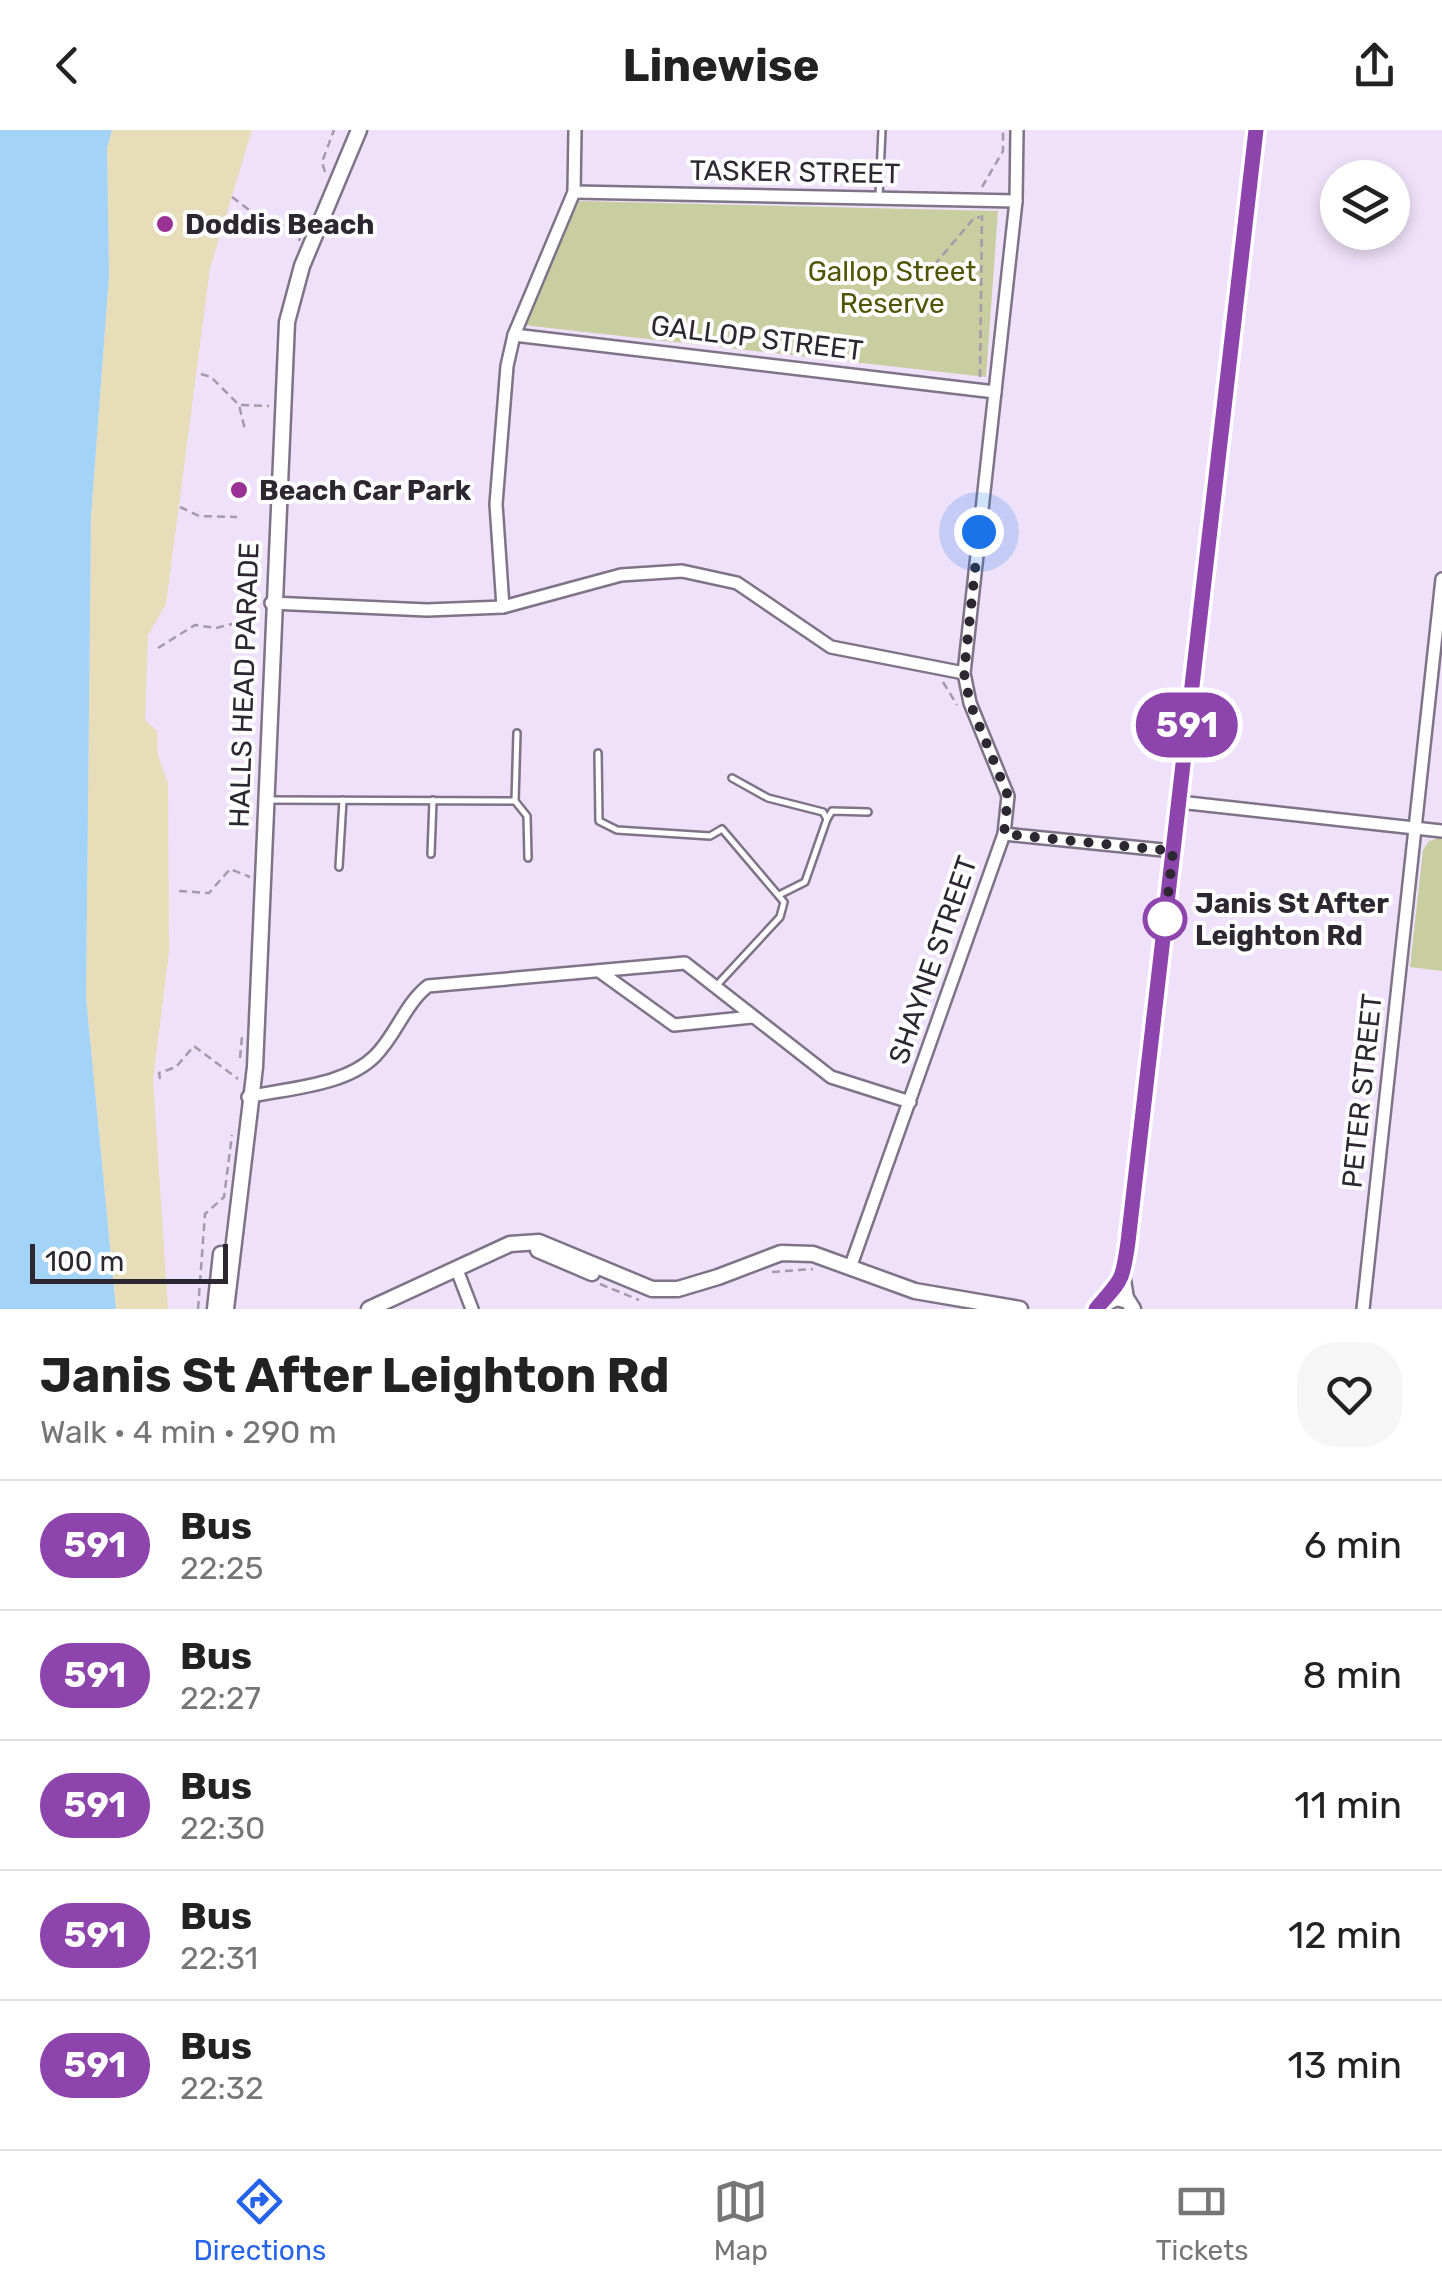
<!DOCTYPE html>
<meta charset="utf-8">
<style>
:root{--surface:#fff;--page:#f6f6f6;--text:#222;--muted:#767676;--line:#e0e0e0;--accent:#2563eb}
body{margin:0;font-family:Rubik,sans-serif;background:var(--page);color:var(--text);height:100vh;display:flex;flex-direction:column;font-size:38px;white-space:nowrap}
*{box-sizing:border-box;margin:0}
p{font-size:32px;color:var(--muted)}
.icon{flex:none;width:55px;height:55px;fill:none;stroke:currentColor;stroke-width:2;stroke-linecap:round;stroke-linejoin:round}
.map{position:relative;height:1179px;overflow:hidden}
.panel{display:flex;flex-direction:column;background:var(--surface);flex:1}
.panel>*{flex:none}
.badge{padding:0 20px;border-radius:32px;font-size:35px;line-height:65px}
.tools{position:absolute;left:1320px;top:30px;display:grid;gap:20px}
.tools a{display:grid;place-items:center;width:90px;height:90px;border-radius:50%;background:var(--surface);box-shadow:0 5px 15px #0003;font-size:50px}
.scale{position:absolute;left:30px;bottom:25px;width:198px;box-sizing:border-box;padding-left:10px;border:5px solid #2c2730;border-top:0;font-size:28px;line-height:35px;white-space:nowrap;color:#2c2730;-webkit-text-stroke:8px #fff;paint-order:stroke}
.you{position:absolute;width:50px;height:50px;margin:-25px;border:8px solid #fff;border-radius:50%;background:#1a73e8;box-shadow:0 0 0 15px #1a73e833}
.map>.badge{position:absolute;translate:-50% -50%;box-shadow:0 0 0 5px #fff}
.round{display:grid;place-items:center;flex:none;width:105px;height:105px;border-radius:40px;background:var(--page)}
.summary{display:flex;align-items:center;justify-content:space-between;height:170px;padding:0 40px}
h1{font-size:48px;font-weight:700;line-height:75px}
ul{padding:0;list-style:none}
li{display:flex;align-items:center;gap:30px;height:130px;padding:0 40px;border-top:2px solid var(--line)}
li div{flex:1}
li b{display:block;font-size:38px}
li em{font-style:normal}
li .badge{min-width:110px;font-weight:700;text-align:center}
header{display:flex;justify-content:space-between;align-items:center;height:130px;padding:0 40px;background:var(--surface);font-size:45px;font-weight:700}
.tabs{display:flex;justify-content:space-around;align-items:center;height:140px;border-top:2px solid var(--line);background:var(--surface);font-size:28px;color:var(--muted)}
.tabs a{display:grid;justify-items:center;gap:5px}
.tabs .current{color:var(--accent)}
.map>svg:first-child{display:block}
.green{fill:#c9cea1}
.sand{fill:#e7ddb8}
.water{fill:#a3d3f7}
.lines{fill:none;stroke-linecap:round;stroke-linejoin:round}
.service-casing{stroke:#7f7388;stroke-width:10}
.minor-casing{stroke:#7f7388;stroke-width:16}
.tertiary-casing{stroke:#7f7388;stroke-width:19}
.path{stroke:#a49aac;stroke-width:2.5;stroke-dasharray:8 5;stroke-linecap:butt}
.service{stroke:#fff;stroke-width:5}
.minor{stroke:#fff;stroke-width:11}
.tertiary{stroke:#fff;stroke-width:14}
.line-casing{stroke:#fff;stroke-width:22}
.line{stroke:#8e44ad;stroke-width:15}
.walk{stroke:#2c2730;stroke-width:10;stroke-dasharray:0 18}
.poi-dot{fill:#9a3295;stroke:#fff;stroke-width:4}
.stop-dot{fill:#fff;stroke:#8e44ad;stroke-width:5}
.labels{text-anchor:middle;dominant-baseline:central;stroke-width:8;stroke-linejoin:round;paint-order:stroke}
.street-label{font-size:28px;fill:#2c2730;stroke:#fff}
.poi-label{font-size:28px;font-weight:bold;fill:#2c2730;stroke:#fff;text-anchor:start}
.park-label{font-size:28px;fill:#515402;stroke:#fff}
.stop-label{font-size:28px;font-weight:bold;fill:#2c2730;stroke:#fff;text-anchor:start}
</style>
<header><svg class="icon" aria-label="back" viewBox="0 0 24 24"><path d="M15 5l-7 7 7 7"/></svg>Linewise<svg class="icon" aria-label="share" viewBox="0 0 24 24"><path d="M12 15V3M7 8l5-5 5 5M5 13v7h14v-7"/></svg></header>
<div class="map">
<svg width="1442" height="1179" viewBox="0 0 1442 1179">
<rect width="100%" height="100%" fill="#efe1f9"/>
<g class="green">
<path d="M578,71L998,81L986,247L523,195Z"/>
<path d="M1442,707V841L1410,837L1423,720L1429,711Z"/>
</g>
<path class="sand" d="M112,0H252L210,138L166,474L148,505L145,590L157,601L158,626L168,653L169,822L153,950L168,1179H116L86,868L91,386L109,145L107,18Z"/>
<path class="water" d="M0,0H112L107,18L109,145L91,386L86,868L116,1179H0Z"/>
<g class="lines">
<defs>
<g id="service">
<path d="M879,66L882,0"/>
<path d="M598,623L599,691L617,700L710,706L722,699L784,772L780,787L717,855"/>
<path d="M732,648L768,668L823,682L827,689L805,752L779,765"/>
<path d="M268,670L515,671L527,686L528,728"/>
<path d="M515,671L517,603"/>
<path d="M827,689L832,681L868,682"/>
<path d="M431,724L433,670"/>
<path d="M339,737L343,670"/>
</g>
<g id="minor">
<path d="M574,62L1016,71"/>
<path d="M514,205L995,262"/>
<path d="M271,473L427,480L503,477L621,445L682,441L737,453L831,517L964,543"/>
<path d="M503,477L496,374L507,236L514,205L574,62L575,0"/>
<path d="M1179,672L1442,701"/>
<path d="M1004,704L1173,721"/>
<path d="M599,841L674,895L752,887"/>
<path d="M248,967C288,958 345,956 375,926C397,904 404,875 428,856L685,833L831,947L910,972"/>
<path d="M850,1138L1004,704L1008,666L970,573L964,543L1016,71L1017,0"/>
<path d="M457,1140L472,1179"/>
<path d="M1128,1171L1124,1147L1256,0"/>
<path d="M1363,1179L1442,449"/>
</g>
<g id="tertiary">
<path d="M538,1120L592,1143"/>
<path d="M215,1179L221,1124"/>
<path d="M226,1179L255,937L287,192L302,136L359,0"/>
<path d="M369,1179L510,1114L539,1112L652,1159H678L718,1147L781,1123L813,1124L915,1161L1020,1179"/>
<path d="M1096,1179L1116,1168L1128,1171L1133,1179"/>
</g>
</defs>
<use href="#service" class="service-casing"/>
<use href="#minor" class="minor-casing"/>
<use href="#tertiary" class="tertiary-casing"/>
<g class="path">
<path d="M325,42L322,32L334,0"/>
<path d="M982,57L1003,21V0"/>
<path d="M232,67L265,92L300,98"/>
<path d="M299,111L303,96"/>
<path d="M922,140L936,133L974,88L980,87"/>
<path d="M201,244L211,247L239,275L245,300"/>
<path d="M980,247L982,85"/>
<path d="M241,275L269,276"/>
<path d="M180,377L199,386L237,387"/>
<path d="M158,518L195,495L216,498L260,487"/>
<path d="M943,552L957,575"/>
<path d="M179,761L209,763L230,739L250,747"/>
<path d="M240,928L242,906"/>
<path d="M160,949L159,943L176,937L194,916L238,949"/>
<path d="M772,1142L813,1139"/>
<path d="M600,1154L639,1170"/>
<path d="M198,1179L205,1084L224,1067L232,1005"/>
</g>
<use href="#service" class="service"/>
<use href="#minor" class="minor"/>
<use href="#tertiary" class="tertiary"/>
</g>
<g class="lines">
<defs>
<path id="line" d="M1096,1179C1121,1149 1122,1155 1128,1112L1256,0"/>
</defs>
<use href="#line" class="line-casing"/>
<use href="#line" class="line"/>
<path class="walk" d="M979,402L964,543L970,573L1008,666L1004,704L1173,721L1164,800L1165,789"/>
</g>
<g class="poi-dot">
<circle cx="165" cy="94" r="10"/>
<circle cx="239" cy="360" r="10"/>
</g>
<circle class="stop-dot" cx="1165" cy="789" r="20"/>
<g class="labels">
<g class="street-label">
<text transform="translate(795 42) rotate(1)">TASKER STREET</text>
<text transform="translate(757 208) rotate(7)">GALLOP STREET</text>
<text transform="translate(244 555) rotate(-88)">HALLS HEAD PARADE</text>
<text transform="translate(933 830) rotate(-71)">SHAYNE STREET</text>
<text transform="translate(1362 961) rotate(-84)">PETER STREET</text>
</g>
<g class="poi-label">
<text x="185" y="94">Doddis Beach</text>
<text x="259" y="360">Beach Car Park</text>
</g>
<g class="park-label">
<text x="892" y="141">Gallop Street<tspan x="892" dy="32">Reserve</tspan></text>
</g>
<g class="stop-label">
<text x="1195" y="773">Janis St After<tspan x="1195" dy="32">Leighton Rd</tspan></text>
</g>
</g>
</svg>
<div class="tools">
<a><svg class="icon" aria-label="layers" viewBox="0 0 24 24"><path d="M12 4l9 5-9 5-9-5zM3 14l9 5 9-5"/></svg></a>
</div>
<div class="scale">100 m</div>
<div class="you" style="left:979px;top:402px"></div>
<b class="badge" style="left:1187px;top:595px;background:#8e44ad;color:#fff">591</b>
</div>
<section class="panel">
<div class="summary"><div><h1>Janis St After Leighton Rd</h1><p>Walk · 4 min · 290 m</p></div><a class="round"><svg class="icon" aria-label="heart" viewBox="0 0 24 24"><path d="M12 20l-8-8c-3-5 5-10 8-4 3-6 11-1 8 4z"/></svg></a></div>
<ul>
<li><span class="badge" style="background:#8e44ad;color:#fff">591</span><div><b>Bus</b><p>22:25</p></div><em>6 min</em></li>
<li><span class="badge" style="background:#8e44ad;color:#fff">591</span><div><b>Bus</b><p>22:27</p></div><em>8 min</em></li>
<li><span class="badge" style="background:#8e44ad;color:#fff">591</span><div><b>Bus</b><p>22:30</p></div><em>11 min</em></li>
<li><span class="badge" style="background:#8e44ad;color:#fff">591</span><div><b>Bus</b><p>22:31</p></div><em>12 min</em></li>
<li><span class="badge" style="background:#8e44ad;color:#fff">591</span><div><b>Bus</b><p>22:32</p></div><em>13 min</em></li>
</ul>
</section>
<nav class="tabs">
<a class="current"><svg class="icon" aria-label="directions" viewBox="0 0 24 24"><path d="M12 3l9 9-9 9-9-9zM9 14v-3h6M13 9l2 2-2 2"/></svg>Directions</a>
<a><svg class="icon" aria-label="map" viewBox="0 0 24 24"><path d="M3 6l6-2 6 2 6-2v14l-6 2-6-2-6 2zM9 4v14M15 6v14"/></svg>Map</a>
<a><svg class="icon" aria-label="tickets" viewBox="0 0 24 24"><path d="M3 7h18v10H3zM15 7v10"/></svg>Tickets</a>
</nav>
